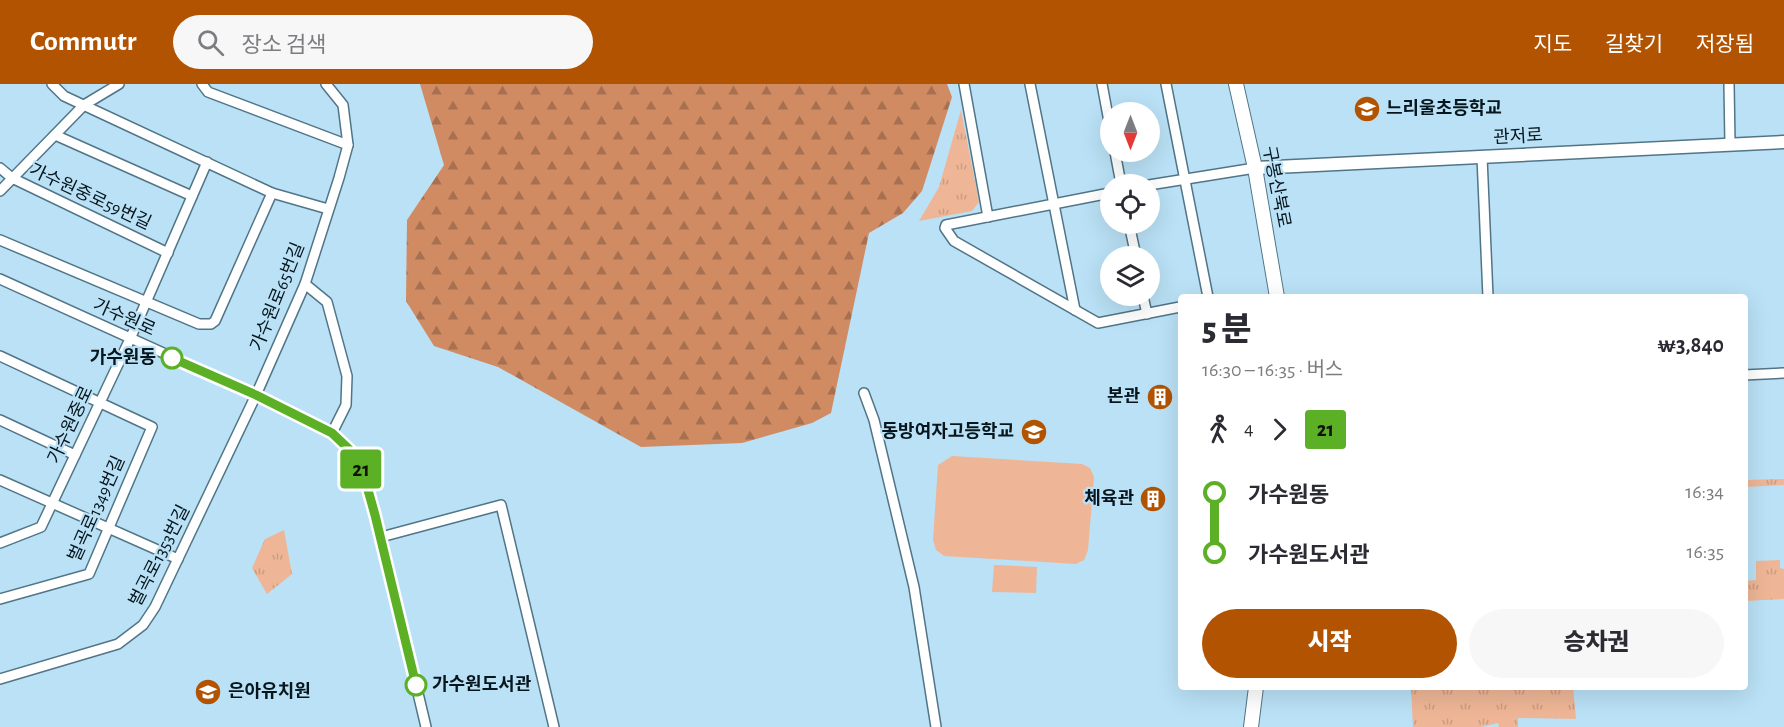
<!DOCTYPE html>
<html lang="ko">
<meta charset="utf-8">
<style>
:root{--surface:#fff;--page:#f7f7f7;--text:#2b2b33;--muted:#7c7c81;--accent:#b15300}
body{margin:0;font-family:"Alegreya Sans","Noto Sans KR",sans-serif;background:var(--page);color:var(--text);height:100vh;display:flex;flex-direction:column;font-size:22px;white-space:nowrap}
*{box-sizing:border-box;margin:0}
p{font-size:20px;color:var(--muted)}
.icon{flex:none;width:33px;height:33px;fill:none;stroke:currentColor;stroke-width:2;stroke-linecap:round;stroke-linejoin:round}
.map{position:relative;flex:1;overflow:hidden}
.panel{position:absolute;left:1178px;top:210px;width:570px;height:396px;display:flex;flex-direction:column;background:var(--surface);border-radius:6px;box-shadow:0 6px 24px #0002}
.panel>*{flex:none}
.badge{padding:0 12px;border-radius:4px;font-size:21px;line-height:39px}
.needle{width:39px;rotate:180deg}
.tools{position:absolute;left:1100px;top:18px;display:grid;gap:12px}
.tools a{display:grid;place-items:center;width:60px;height:60px;border-radius:50%;background:var(--surface);box-shadow:0 6px 24px #0002;font-size:30px}
.map>.badge{position:absolute;translate:-50% -50%;box-shadow:0 0 0 3px #fff}
.legs{display:flex;align-items:center;gap:9px;height:66px;padding:0 24px;font-size:20px}
.legs p{margin-inline-start:auto}
.overview{display:flex;align-items:center;justify-content:space-between;height:102px;padding:0 24px}
h1{font-size:33px;font-weight:800;line-height:45px}
.primary-button{display:flex;gap:12px;margin-top:auto;padding:12px 24px}
.primary-button a{flex:1;height:69px;border-radius:36px;background:var(--accent);color:#fff;font-size:24px;font-weight:800;line-height:69px;text-align:center}
.primary-button a+a{background:var(--page);color:var(--text)}
ul{padding:0 24px;list-style:none}
li{display:flex;align-items:center;gap:21px;height:60px;font-size:22px}
li i{display:grid;place-items:center;width:9px;height:100%;margin:0 8px;background:currentColor}
li i::after{content:'';width:15px;height:15px;margin:-8px;border:4px solid;border-radius:50%;background:var(--surface)}
li p{margin-inline-start:auto}
li:first-child i{background:linear-gradient(#0000 50%,currentColor 0)}
li:last-child i{background:linear-gradient(currentColor 50%,#0000 0)}
header{display:flex;align-items:center;gap:36px;box-sizing:border-box;height:84px;padding:0 30px;background:var(--accent);color:#fff}
header strong{font-size:28px}
nav{display:flex;gap:33px;margin-inline-start:auto;font-size:21px}
.search{width:420px;height:54px;background:var(--page);display:flex;align-items:center;gap:15px;box-sizing:border-box;padding:0 21px;border-radius:33px;color:var(--muted);font-size:22px}
.map>svg:first-child{display:block}
.forest{fill:url(#forest-firs)}
.park{fill:url(#park-tufts)}
.pitch{fill:#eeb696}
.lines{fill:none;stroke-linecap:round;stroke-linejoin:round}
.minor-casing{stroke:#517587;stroke-width:12}
.tertiary-casing{stroke:#517587;stroke-width:15}
.secondary-casing{stroke:#517587;stroke-width:16}
.minor{stroke:#fff;stroke-width:9}
.tertiary{stroke:#fff;stroke-width:12}
.secondary{stroke:#fff;stroke-width:14}
.line-1-casing{stroke:#fff;stroke-width:14}
.line-1{stroke:#5bb025;stroke-width:9}
.stop-1-dot{fill:#fff;stroke:#5bb025;stroke-width:3}
.labels{text-anchor:middle;dominant-baseline:central;stroke-width:4.5;stroke-linejoin:round;paint-order:stroke}
.poi-label{font-size:18px;font-weight:bold;fill:#07151c;stroke:#bae1f6;text-anchor:end}
.street-label{font-size:18px;fill:#07151c;stroke:#bae1f6}
.stop-label{font-size:18px;font-weight:bold;fill:#07151c;stroke:#bae1f6;text-anchor:end}
</style>
<header>
<strong>Commutr</strong>
<div class="search"><svg class="icon" aria-label="search" viewBox="0 0 24 24"><circle cx="10" cy="10" r="6"/><path d="M15 15l6 6"/></svg>장소 검색</div>
<nav><a>지도</a><a>길찾기</a><a>저장됨</a></nav>
</header>
<div class="map">
<svg width="1784" height="643" viewBox="0 0 1784 643">
<defs>
<pattern id="forest-firs" width="22" height="20" patternUnits="userSpaceOnUse" patternTransform="scale(1.5)"><rect width="22" height="20" fill="#d08b63"/><path d="M5 1l3.5 6h-7zM16 11l3.5 6h-7z" fill="#a77051"/></pattern>
<pattern id="park-tufts" width="24" height="20" patternUnits="userSpaceOnUse" patternTransform="scale(1.5)"><rect width="24" height="20" fill="#eeb696"/><path d="M3 7l-1-3M5 7V3M7 7l1-3M15 17l-1-3M17 17v-4M19 17l1-3" fill="none" stroke="#cb9c81"/></pattern>
</defs>
<rect width="100%" height="100%" fill="#bae1f6"/>
<path class="forest" d="M420,0H947L952,13L922,107L903,129L869,149L831,329L812,339L742,359L641,363L498,283L434,262L406,217L407,136L444,81Z"/>
<g class="park">
<path d="M961,26L979,118L972,127L919,137L939,103Z"/>
<path d="M1784,395V401L1745,403V396Z"/>
<path d="M284,446L292,490L267,510L252,484L265,455Z"/>
<path d="M1780,476V484L1784,485V515L1745,517V497L1756,496V477Z"/>
<path d="M1411,603H1573L1576,635L1518,634V643H1499L1498,639L1481,643H1413Z"/>
</g>
<g class="pitch">
<path d="M952,372L1082,380L1090,384L1094,393L1088,466L1084,476L1076,480L944,472L936,466L933,456L938,381Z"/>
<path d="M994,481L1037,483L1036,509L992,508Z"/>
</g>
<g class="lines">
<defs>
<g id="minor">
<path d="M52,0L64,12L272,109L328,125"/>
<path d="M202,0L208,8L348,61"/>
<path d="M964,0L988,133"/>
<path d="M1030,0L1075,226"/>
<path d="M1102,0L1110,43"/>
<path d="M1166,0L1208,213"/>
<path d="M1729,0L1730,60"/>
<path d="M55,51L192,112"/>
<path d="M1115,68L1121,100"/>
<path d="M1482,73L1488,213"/>
<path d="M0,84L12,94L168,169"/>
<path d="M1149,101L1255,84"/>
<path d="M0,107L84,21L119,0"/>
<path d="M1110,109L946,141L945,144L954,157L1098,239L1180,223"/>
<path d="M1129,140L1136,172"/>
<path d="M0,156L199,240H211L215,237L272,109"/>
<path d="M0,195L256,311L332,349L351,367L363,388L381,453L426,643"/>
<path d="M305,200L327,218L347,292L346,321L332,349"/>
<path d="M1143,212L1147,230"/>
<path d="M0,272L152,343L89,490L0,515"/>
<path d="M1744,291L1784,289"/>
<path d="M864,309L874,336L914,503L936,643"/>
<path d="M0,336L75,371"/>
<path d="M0,396L178,475"/>
<path d="M381,453L501,421L554,643"/>
<path d="M0,459L41,443L130,255L207,78"/>
<path d="M0,595L118,560L143,541L155,523L256,311L305,200L339,94L348,61L343,21L326,0"/>
</g>
<path id="tertiary" d="M1255,84L1784,58"/>
<g id="secondary">
<path d="M1236,0L1255,84L1277,213"/>
<path d="M1251,643L1256,603"/>
</g>
</defs>
<use href="#minor" class="minor-casing"/>
<use href="#tertiary" class="tertiary-casing"/>
<use href="#secondary" class="secondary-casing"/>
<use href="#minor" class="minor"/>
<use href="#tertiary" class="tertiary"/>
<use href="#secondary" class="secondary"/>
</g>
<g class="lines">
<defs>
<path id="line-1" d="M172,274L256,311L332,349L351,367L363,388L375,431L416,601"/>
</defs>
<use href="#line-1" class="line-1-casing"/>
<use href="#line-1" class="line-1"/>
</g>
<defs>
<symbol id="school-disc" viewBox="-11 -11 22 22"><circle r="9.5" fill="#b15300" stroke="#bae1f6"/><path d="M0-5L7-2L0 1L-7-2ZM-4 1L0 2.5L4 1V4Q0 6-4 4Z" fill="#fff"/></symbol>
<symbol id="building-disc" viewBox="-11 -11 22 22"><circle r="9.5" fill="#b15300" stroke="#bae1f6"/><path d="M-4-6H4V6H1V3H-1V6H-4ZM-2.5-4.3h1.7v1.8h-1.7ZM.8-4.3h1.7v1.8H.8ZM-2.5-1h1.7V.8h-1.7ZM.8-1h1.7V.8H.8Z" fill="#fff"/></symbol>
</defs>
<g fill-rule="evenodd">
<use href="#school-disc" x="1352" y="10" width="30" height="30"/>
<use href="#building-disc" x="1145" y="298" width="30" height="30"/>
<use href="#school-disc" x="1019" y="333" width="30" height="30"/>
<use href="#building-disc" x="1138" y="400" width="30" height="30"/>
<use href="#school-disc" x="193" y="593" width="30" height="30"/>
</g>
<g class="stop-1-dot">
<circle cx="172" cy="274" r="10"/>
<circle cx="416" cy="601" r="10"/>
</g>
<g class="labels">
<g class="poi-label">
<text x="1386" y="25" text-anchor="start">느리울초등학교</text>
<text x="1140" y="313">본관</text>
<text x="1014" y="348">동방여자고등학교</text>
<text x="1134" y="415">체육관</text>
<text x="228" y="608" text-anchor="start">은아유치원</text>
</g>
<g class="street-label">
<text transform="translate(1518 53) rotate(-3)">관저로</text>
<text transform="translate(1276 103) rotate(79)">구봉산북로</text>
<text transform="translate(90 113) rotate(25)">가수원중로59번길</text>
<text transform="translate(278 213) rotate(-68)">가수원로65번길</text>
<text transform="translate(124 234) rotate(24)">가수원로</text>
<text transform="translate(71 341) rotate(-65)">가수원중로</text>
<text transform="translate(97 425) rotate(-66)">벌곡로1349번길</text>
<text transform="translate(160 472) rotate(-63)">벌곡로1353번길</text>
</g>
<g class="stop-label">
<text x="156" y="274">가수원동</text>
<text x="432" y="601" text-anchor="start">가수원도서관</text>
</g>
</g>
</svg>
<div class="tools">
<a><svg class="needle" viewBox="-14 -14 28 28"><path d="M0-13l5 13h-10z" fill="#e53935"/><path d="M0 13l5-13h-10z" fill="#7c7c81"/></svg></a>
<a><svg class="icon" aria-label="locate" viewBox="0 0 24 24"><circle cx="12" cy="12" r="6"/><path d="M12 2v4M12 18v4M2 12h4M18 12h4"/></svg></a>
<a><svg class="icon" aria-label="layers" viewBox="0 0 24 24"><path d="M12 4l9 5-9 5-9-5zM3 14l9 5 9-5"/></svg></a>
</div>
<b class="badge" style="left:361px;top:385px;background:#5bb025;color:#111">21</b>
<section class="panel">
<div class="overview"><div><h1>5 분</h1><p>16:30 – 16:35 · 버스</p></div><b>₩3,840</b></div>
<div class="legs"><svg class="icon" aria-label="walk" viewBox="0 0 24 24"><circle cx="13" cy="4" r="2"/><path d="M13 8l-2 6 4 7M11 14l-3 7M7 12l3-4h3l4 4"/></svg>4<svg class="icon" aria-label="forward" viewBox="0 0 24 24"><path d="M9 5l7 7-7 7"/></svg><b class="badge" style="background:#5bb025;color:#111">21</b></div>
<ul>
<li><i style="color:#5bb025"></i><b>가수원동</b><p>16:34</p></li>
<li><i style="color:#5bb025"></i><b>가수원도서관</b><p>16:35</p></li>
</ul>
<div class="primary-button"><a>시작</a><a>승차권</a></div>
</section>
</div>
